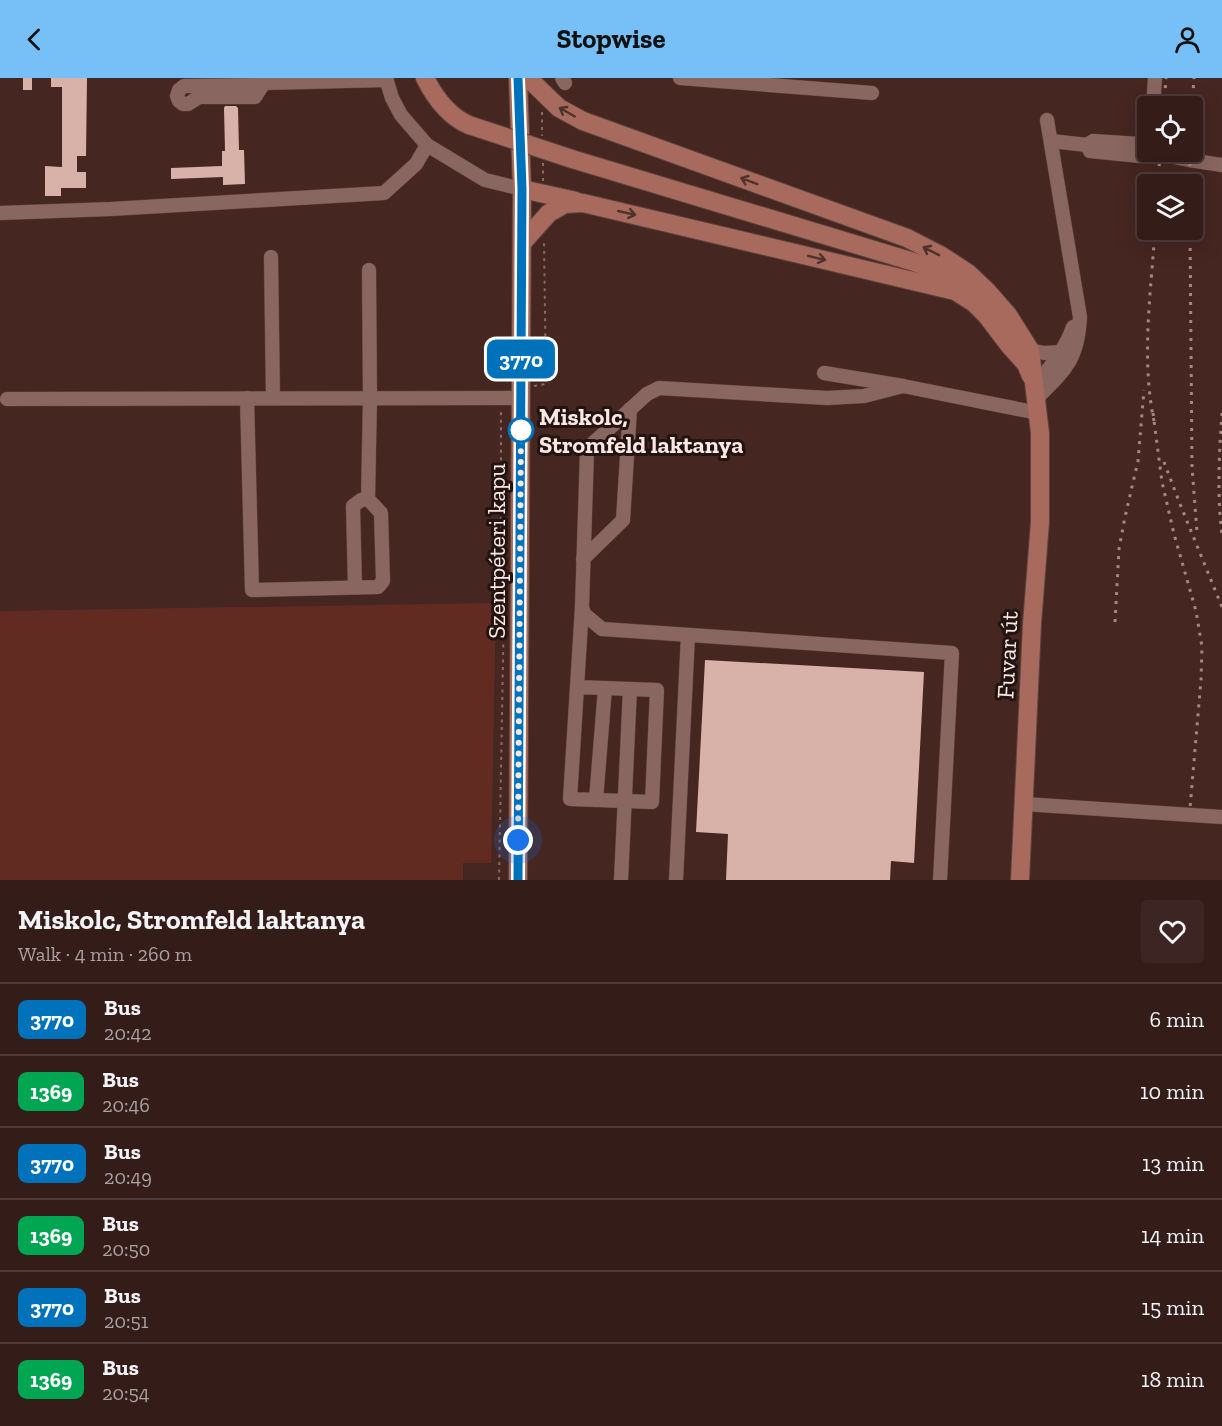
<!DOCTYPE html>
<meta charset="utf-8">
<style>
:root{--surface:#341c19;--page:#3c2522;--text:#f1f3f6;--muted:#a9a1a2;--line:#4e3a38;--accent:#76c0f7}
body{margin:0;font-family:"Zilla Slab",serif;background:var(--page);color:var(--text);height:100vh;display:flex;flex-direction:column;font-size:22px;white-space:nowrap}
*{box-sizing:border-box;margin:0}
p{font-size:20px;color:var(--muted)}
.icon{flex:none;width:33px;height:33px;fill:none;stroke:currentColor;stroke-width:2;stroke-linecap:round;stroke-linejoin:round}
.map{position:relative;height:802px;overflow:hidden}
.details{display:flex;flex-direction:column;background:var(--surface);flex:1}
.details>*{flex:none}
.badge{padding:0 12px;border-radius:9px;font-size:21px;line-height:39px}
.tools{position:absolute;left:1137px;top:18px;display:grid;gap:12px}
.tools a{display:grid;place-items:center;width:66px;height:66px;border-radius:6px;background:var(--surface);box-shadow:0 6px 24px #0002,0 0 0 2px var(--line);font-size:30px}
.you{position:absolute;width:30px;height:30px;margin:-15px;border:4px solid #fff;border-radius:50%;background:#1a73e8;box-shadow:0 0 0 9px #1a73e833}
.map>.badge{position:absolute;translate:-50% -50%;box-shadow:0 0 0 3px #fff}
.round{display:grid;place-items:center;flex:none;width:63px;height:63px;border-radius:6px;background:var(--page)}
.headline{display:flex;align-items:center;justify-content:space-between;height:102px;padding:0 18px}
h1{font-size:28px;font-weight:800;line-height:45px}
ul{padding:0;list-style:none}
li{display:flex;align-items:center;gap:18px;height:72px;padding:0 18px;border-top:2px solid var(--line)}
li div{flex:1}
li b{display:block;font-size:22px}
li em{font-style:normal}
li .badge{min-width:66px;font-weight:700;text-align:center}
header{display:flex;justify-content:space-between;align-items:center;height:78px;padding:0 18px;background:var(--accent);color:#111;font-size:27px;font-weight:800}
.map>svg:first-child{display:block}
.green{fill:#612b22}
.building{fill:#d8b1a9}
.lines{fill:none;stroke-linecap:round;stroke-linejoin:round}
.minor-casing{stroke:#5c423d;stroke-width:15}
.major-casing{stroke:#5c423d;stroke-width:20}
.path{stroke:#866b66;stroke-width:2;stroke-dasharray:3 4.5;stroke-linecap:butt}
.minor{stroke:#89665f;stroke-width:14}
.major{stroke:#a76a5d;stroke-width:18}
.rail{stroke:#a28984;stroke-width:3;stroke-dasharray:3 6;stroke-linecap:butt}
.major-bridge-casing{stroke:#5c423d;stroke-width:20;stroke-linecap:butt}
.major-bridge{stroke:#a76a5d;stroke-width:18}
.oneway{stroke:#50322c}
.line-casing{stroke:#fff;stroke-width:14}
.line{stroke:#0072bc;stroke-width:9}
.walk{stroke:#fce7e2;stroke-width:6;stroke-dasharray:0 10.8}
.stop-dot{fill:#fff;stroke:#0072bc;stroke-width:3}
.labels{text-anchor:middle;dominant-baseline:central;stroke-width:6;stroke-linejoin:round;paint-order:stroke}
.stop-label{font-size:24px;font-weight:bold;fill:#fce7e2;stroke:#211411;text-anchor:start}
.street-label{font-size:24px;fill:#fce7e2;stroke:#211411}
</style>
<header><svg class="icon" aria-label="back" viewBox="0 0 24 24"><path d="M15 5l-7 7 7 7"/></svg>Stopwise<svg class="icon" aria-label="person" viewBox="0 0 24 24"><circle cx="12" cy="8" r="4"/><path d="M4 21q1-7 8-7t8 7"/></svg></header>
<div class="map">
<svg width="1222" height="802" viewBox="0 0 1222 802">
<rect width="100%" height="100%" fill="#452621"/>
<path class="green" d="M496,525L491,785H463V802H0V533Z"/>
<g class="building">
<rect x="23" y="0" width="9" height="12"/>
<path d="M51,0H87L86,78H77V94H86V110H61V118H45V88L62,89V9H51Z"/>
<path d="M225,28H236L238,30L239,72H244L245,106L223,107V99L171,101V90L222,88V73H225L224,30Z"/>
<path d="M705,582L924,594L914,785L891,783L890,802H726L728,756L696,754Z"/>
</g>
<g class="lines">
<defs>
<g id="minor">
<path d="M386,0L392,20L401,37L427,67L485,102L522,111"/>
<path d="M562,0L565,5"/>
<path d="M680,0L872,15"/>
<path d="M263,7L184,8L179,12L177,18L179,23L183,26H188L199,19H255L264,5L387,2"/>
<path d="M1153,28L1155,0"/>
<path d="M1051,63L1087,67L1093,63L1140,66L1148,72"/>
<path d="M1087,67L1090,73L1140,78L1150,74"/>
<path d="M1149,74L1189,82L1222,87"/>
<path d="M0,135L111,131L384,115L416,86L427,67"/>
<path d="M271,179L273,320"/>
<path d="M1030,272L1044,275L1062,274"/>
<path d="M824,295L903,308L1038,335"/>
<path d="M903,308L864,318L827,320L659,310L647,316L590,368L587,373L582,529L584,536L602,551L952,575L940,802"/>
<path d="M1035,308C1050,289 1065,272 1073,249"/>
<path d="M247,320L252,512L378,509L383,503L381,435L368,421L361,422L353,428L355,509"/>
<path d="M7,321L521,320"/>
<path d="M1036,321C1065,292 1078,282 1080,239L1047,42"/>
<path d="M368,421L370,320L369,192"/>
<path d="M583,481L623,442L630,331"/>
<path d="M577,609L657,612L652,724L570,721L582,529"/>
<path d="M596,722L605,610"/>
<path d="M1024,726L1222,739"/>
<path d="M621,802L630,611"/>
<path d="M676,802L688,557"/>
</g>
<g id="major">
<path d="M425,0C435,20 448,38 469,47"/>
<path d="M528,0L559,30L583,43L907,160L942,178L968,195L987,213L1008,237L1030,272L1040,355V444L1032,546L1020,802"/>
<path d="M572,81L914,184L948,198L972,211"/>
<path d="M522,111L576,123"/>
<path d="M522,165L549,135L565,126L583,125L955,213L974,225L987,238L1009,267L1026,286L1031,298"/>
<path d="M518,802L522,111L518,0"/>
</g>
</defs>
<use href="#minor" class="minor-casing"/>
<use href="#major" class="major-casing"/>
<g class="path">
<path d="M542,34V58"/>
<path d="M543,85V103"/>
<path d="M534,308L546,306L544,163"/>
<path d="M499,802L504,526L501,491V331"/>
</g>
<use href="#minor" class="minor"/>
<use href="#major" class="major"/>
<g class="rail">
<path d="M1164,28L1166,0"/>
<path d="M1192,28L1194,0"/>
<path d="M1158,106L1160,74"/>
<path d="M1190,106V74"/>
<path d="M1190,152L1192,389L1197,454"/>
<path d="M1153,335L1162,404L1174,456L1196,533L1202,569L1201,602L1190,730"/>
<path d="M1222,335C1219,375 1217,417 1222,457"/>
<path d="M1154,343C1141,281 1151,214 1155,152"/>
<path d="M1164,384L1180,426L1222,529"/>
<path d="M1115,544L1119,471L1125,439L1138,383L1144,312"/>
</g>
<defs>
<path id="major-bridge" d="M469,47L572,81"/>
</defs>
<use href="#major-bridge" class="major-bridge-casing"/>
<use href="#major-bridge" class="major-bridge"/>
</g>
<defs><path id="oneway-shaft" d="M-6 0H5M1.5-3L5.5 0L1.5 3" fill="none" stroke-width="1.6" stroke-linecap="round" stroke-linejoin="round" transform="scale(1.5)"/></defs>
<g class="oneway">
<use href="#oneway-shaft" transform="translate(567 34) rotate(-150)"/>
<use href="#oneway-shaft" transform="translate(749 103) rotate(-160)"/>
<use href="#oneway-shaft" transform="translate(627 135) rotate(13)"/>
<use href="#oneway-shaft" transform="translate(931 173) rotate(-153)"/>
<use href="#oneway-shaft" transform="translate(817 180) rotate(14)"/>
</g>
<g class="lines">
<defs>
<path id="line" d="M518,802L522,111L518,0"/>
</defs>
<use href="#line" class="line-casing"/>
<use href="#line" class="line"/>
<path class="walk" d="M518,762L521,352"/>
</g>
<circle class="stop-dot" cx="521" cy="352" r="12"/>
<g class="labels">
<g class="stop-label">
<text x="539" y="338">Miskolc,<tspan x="539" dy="28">Stromfeld laktanya</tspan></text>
</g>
<g class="street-label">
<text transform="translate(496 473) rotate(-90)">Szentpéteri kapu</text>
<text transform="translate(1007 577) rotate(-87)">Fuvar út</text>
</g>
</g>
</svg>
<div class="tools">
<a><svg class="icon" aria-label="locate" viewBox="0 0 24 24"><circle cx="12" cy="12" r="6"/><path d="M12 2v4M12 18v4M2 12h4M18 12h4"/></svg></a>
<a><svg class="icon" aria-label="layers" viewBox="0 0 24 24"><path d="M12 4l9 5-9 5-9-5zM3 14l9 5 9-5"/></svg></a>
</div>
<div class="you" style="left:518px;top:762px"></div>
<b class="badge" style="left:521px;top:281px;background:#0072bc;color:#fff">3770</b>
</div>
<section class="details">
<div class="headline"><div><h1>Miskolc, Stromfeld laktanya</h1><p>Walk · 4 min · 260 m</p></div><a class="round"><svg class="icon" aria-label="heart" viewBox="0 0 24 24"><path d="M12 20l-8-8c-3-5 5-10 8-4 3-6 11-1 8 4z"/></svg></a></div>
<ul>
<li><span class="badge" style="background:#0072bc;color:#fff">3770</span><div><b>Bus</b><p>20:42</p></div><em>6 min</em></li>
<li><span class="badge" style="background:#00a651;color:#fff">1369</span><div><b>Bus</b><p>20:46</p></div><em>10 min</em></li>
<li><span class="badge" style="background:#0072bc;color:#fff">3770</span><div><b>Bus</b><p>20:49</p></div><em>13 min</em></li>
<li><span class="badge" style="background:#00a651;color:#fff">1369</span><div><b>Bus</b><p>20:50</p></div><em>14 min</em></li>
<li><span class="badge" style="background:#0072bc;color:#fff">3770</span><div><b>Bus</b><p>20:51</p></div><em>15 min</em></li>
<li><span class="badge" style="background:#00a651;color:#fff">1369</span><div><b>Bus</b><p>20:54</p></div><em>18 min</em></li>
</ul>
</section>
